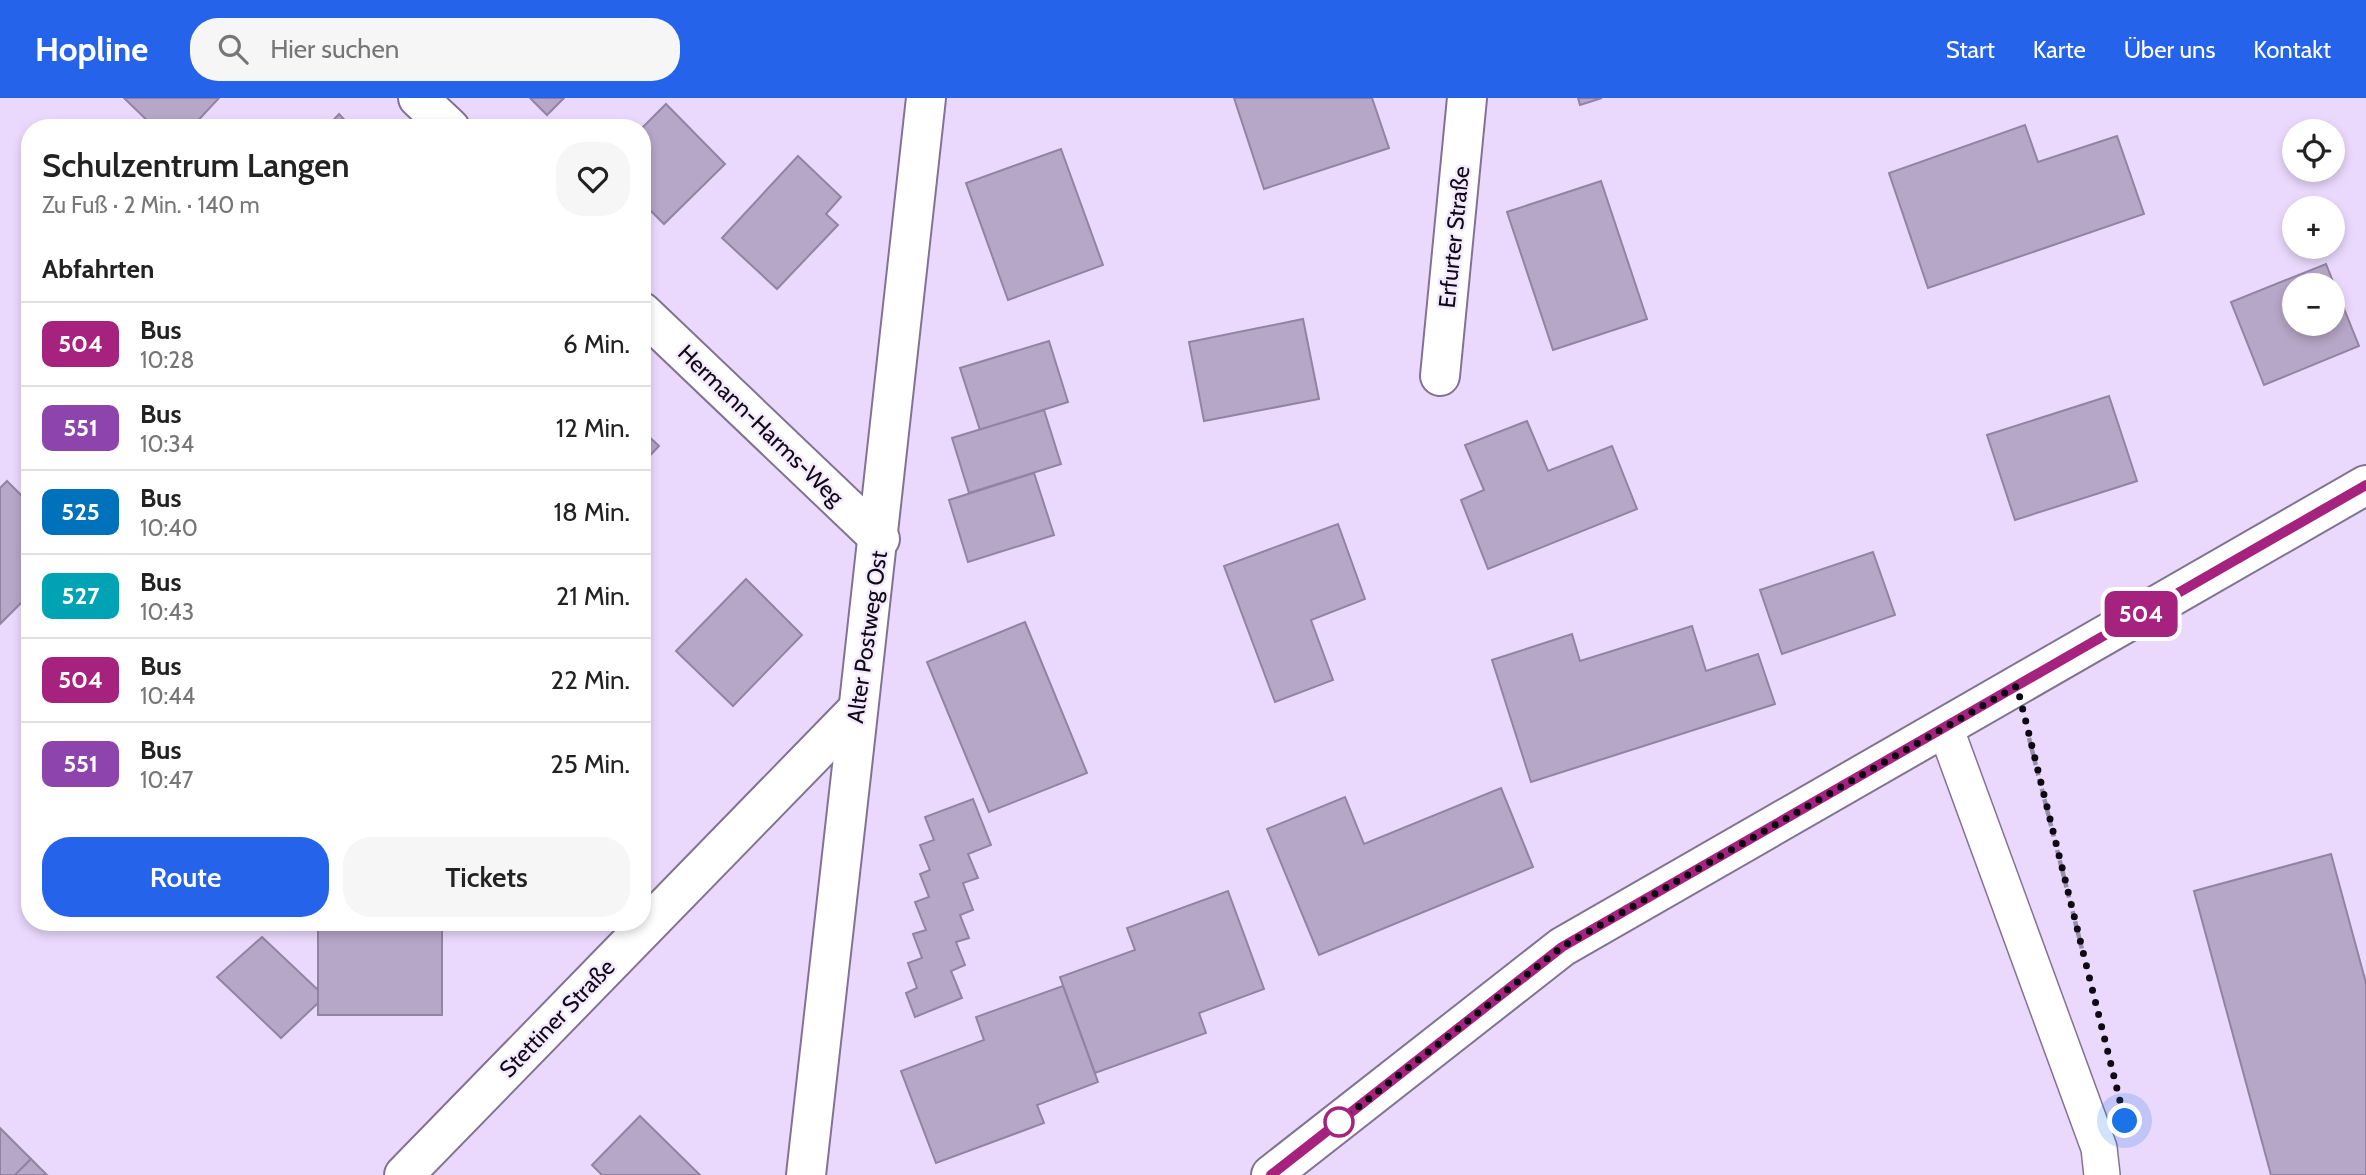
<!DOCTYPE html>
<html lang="de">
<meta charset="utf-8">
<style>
:root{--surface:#fff;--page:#f6f6f6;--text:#222;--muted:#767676;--line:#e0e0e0;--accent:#2563eb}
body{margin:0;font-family:Cabin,sans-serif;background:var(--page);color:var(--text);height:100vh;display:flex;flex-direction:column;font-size:26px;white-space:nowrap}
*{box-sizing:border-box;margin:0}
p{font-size:23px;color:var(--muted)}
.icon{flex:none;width:38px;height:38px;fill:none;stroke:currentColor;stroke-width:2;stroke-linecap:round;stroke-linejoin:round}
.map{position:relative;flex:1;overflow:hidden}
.side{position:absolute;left:21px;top:21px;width:630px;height:812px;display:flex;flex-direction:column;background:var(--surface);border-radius:28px;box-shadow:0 4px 10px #0003}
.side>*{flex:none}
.badge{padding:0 14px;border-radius:10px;font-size:24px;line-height:46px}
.buttons{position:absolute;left:2282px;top:21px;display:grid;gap:14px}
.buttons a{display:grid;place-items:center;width:63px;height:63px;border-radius:50%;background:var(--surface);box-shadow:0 4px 10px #0003;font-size:35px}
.you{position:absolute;width:35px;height:35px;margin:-18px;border:5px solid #fff;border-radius:50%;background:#1a73e8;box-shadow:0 0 0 10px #1a73e833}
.map>.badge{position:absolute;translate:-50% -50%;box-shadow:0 0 0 4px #fff}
h2{padding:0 21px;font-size:26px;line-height:63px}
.round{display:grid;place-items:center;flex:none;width:74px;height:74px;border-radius:28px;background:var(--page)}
.summary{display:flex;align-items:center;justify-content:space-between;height:119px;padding:0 21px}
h1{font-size:33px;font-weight:600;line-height:52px}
.cta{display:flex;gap:14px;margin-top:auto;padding:14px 21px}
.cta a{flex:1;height:80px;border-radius:28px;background:var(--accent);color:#fff;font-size:28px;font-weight:600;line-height:80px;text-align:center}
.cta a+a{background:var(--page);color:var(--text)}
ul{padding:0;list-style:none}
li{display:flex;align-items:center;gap:21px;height:84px;padding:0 21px;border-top:2px solid var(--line)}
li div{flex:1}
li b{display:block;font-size:26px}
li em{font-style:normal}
li .badge{min-width:77px;font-weight:700;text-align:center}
header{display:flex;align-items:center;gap:42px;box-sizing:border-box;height:98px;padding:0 35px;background:var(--accent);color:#fff}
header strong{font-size:33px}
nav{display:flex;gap:38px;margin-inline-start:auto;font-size:24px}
.search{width:490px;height:63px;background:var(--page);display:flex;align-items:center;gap:18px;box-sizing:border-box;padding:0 24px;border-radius:28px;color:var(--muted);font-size:26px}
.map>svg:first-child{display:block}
.building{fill:#b6a6c7;stroke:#9383a3;stroke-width:2;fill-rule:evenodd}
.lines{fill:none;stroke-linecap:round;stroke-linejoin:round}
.service-casing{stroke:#827392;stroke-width:38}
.minor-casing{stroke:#827392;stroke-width:42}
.path{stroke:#9a8da7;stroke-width:4.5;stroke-dasharray:7 3.5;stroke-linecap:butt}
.service{stroke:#fff;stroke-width:35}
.minor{stroke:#fff;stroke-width:38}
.line-casing{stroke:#fff;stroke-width:16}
.line{stroke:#a5237f;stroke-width:10}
.walk{stroke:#0f0914;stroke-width:7;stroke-dasharray:0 12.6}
.stop-dot{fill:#fff;stroke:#a5237f;stroke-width:3.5}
.labels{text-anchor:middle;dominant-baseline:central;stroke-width:5;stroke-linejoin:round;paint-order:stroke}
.street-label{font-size:23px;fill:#0f0914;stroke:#f4eaff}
</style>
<header>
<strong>Hopline</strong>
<div class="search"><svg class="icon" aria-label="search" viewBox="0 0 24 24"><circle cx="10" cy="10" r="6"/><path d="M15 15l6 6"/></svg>Hier suchen</div>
<nav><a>Start</a><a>Karte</a><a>Über uns</a><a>Kontakt</a></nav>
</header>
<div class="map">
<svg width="2366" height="1077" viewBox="0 0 2366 1077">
<rect width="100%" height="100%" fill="#ead9fc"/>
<g class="building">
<path d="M124,0H219L191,30H155Z"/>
<path d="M530,0H564L547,17Z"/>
<path d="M1234,0H1372L1389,50L1264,91Z"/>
<path d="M1578,0H1602L1580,7Z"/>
<path d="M666,6L725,66L664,126L642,104V30Z"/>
<path d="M339,16L352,30H326Z"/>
<path d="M2025,27L2038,64L2117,38L2144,116L1928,190L1889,75Z"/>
<path d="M1061,51L1103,167L1008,202L966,85Z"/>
<path d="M798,58L841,99L826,116L838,127L777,191L722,140Z"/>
<path d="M1601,83L1647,221L1553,252L1507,114Z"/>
<path d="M2326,166L2359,248L2264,287L2231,204ZM2294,187H2333V226H2294Z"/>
<path d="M1303,221L1319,301L1204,323L1189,244Z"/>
<path d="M1049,243L1068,304L980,332L960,270Z"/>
<path d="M2109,298L2137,383L2015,422L1987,337Z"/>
<path d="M1044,312L1061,366L969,395L952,340Z"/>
<path d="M1527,323L1548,373L1612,348L1637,411L1488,471L1461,402L1484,392L1465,347Z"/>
<path d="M642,332L659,348L642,366Z"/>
<path d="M1034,375L1054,437L968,464L949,402Z"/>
<path d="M7,383L30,406V496L0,526V390Z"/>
<path d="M1338,426L1365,501L1311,522L1333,582L1275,604L1224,468Z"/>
<path d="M1873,454L1895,517L1782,556L1760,492Z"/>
<path d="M746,481L802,537L733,608L676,553Z"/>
<path d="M1025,524L1087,675L989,714L927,564Z"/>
<path d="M1692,528L1706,573L1758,556L1775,606L1531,684L1492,562L1572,536L1580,563Z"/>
<path d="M1501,690L1533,769L1319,857L1267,731L1345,699L1364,746Z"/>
<path d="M973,701L991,747L968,756L978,780L963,785L973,812L960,817L969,840L956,844L965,867L951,873L962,900L915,919L906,895L917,890L908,865L922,860L913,836L926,832L915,804L929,799L920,776L930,772L920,747L934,742L925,719Z"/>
<path d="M2331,756L2366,885V1077H2271L2194,793Z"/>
<path d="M1228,793L1264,891L1199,915L1206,935L1095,975L1060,879L1135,852L1127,830Z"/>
<rect x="318" y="824" width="124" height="93"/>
<path d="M262,839L318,892V905L281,940L217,879Z"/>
<path d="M1063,888L1098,984L1037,1007L1044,1025L936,1065L901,973L984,942L976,919Z"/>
<path d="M640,1018L700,1077H602L592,1067Z"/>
<path d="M0,1030L31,1061L15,1077H0Z"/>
<path d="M31,1061L47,1077H15Z"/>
</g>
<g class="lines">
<defs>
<path id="service" d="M1945,629L2099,1050L2102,1077"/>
<g id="minor">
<path d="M418,0L450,30"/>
<path d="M642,214L880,441"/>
<path d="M1440,278L1467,0"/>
<path d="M404,1077L857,612"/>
<path d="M806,1077C845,718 889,359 926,0"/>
<path d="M1271,1077L1562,849L2366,387"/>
</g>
</defs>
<use href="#service" class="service-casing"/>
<use href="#minor" class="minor-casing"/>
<path class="path" d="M2029,640L2083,855"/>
<use href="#service" class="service"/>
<use href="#minor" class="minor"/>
</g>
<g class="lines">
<defs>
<path id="line" d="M1271,1077L1562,849L2366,387"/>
</defs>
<use href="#line" class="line-casing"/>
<use href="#line" class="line"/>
<path class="walk" d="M1339,1024L1562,849L2017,588L2125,1023"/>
</g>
<circle class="stop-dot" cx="1339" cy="1024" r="14"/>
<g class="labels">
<g class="street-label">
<text transform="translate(1454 139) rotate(-84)">Erfurter Straße</text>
<text transform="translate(761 327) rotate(44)">Hermann-Harms-Weg</text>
<text transform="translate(867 539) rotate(-82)">Alter Postweg Ost</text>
<text transform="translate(557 920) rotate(-46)">Stettiner Straße</text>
</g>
</g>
</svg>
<div class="buttons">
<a><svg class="icon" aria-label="locate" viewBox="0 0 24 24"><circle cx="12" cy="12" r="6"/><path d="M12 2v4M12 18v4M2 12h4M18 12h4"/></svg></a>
<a>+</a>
<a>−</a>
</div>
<div class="you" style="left:2125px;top:1023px"></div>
<b class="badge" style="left:2141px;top:516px;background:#a5237f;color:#fff">504</b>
<section class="side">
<div class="summary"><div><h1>Schulzentrum Langen</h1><p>Zu Fuß · 2 Min. · 140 m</p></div><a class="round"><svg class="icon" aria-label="heart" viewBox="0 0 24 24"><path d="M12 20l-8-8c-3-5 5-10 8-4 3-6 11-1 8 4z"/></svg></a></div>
<h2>Abfahrten</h2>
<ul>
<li><span class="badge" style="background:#a5237f;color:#fff">504</span><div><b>Bus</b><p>10:28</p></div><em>6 Min.</em></li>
<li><span class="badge" style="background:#8e44ad;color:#fff">551</span><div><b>Bus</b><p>10:34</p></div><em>12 Min.</em></li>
<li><span class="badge" style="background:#0072bc;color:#fff">525</span><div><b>Bus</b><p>10:40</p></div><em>18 Min.</em></li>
<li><span class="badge" style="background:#00a3b4;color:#fff">527</span><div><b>Bus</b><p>10:43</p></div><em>21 Min.</em></li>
<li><span class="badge" style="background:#a5237f;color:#fff">504</span><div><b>Bus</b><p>10:44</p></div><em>22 Min.</em></li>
<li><span class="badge" style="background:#8e44ad;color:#fff">551</span><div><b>Bus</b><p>10:47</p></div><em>25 Min.</em></li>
</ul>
<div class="cta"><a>Route</a><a>Tickets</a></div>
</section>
</div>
